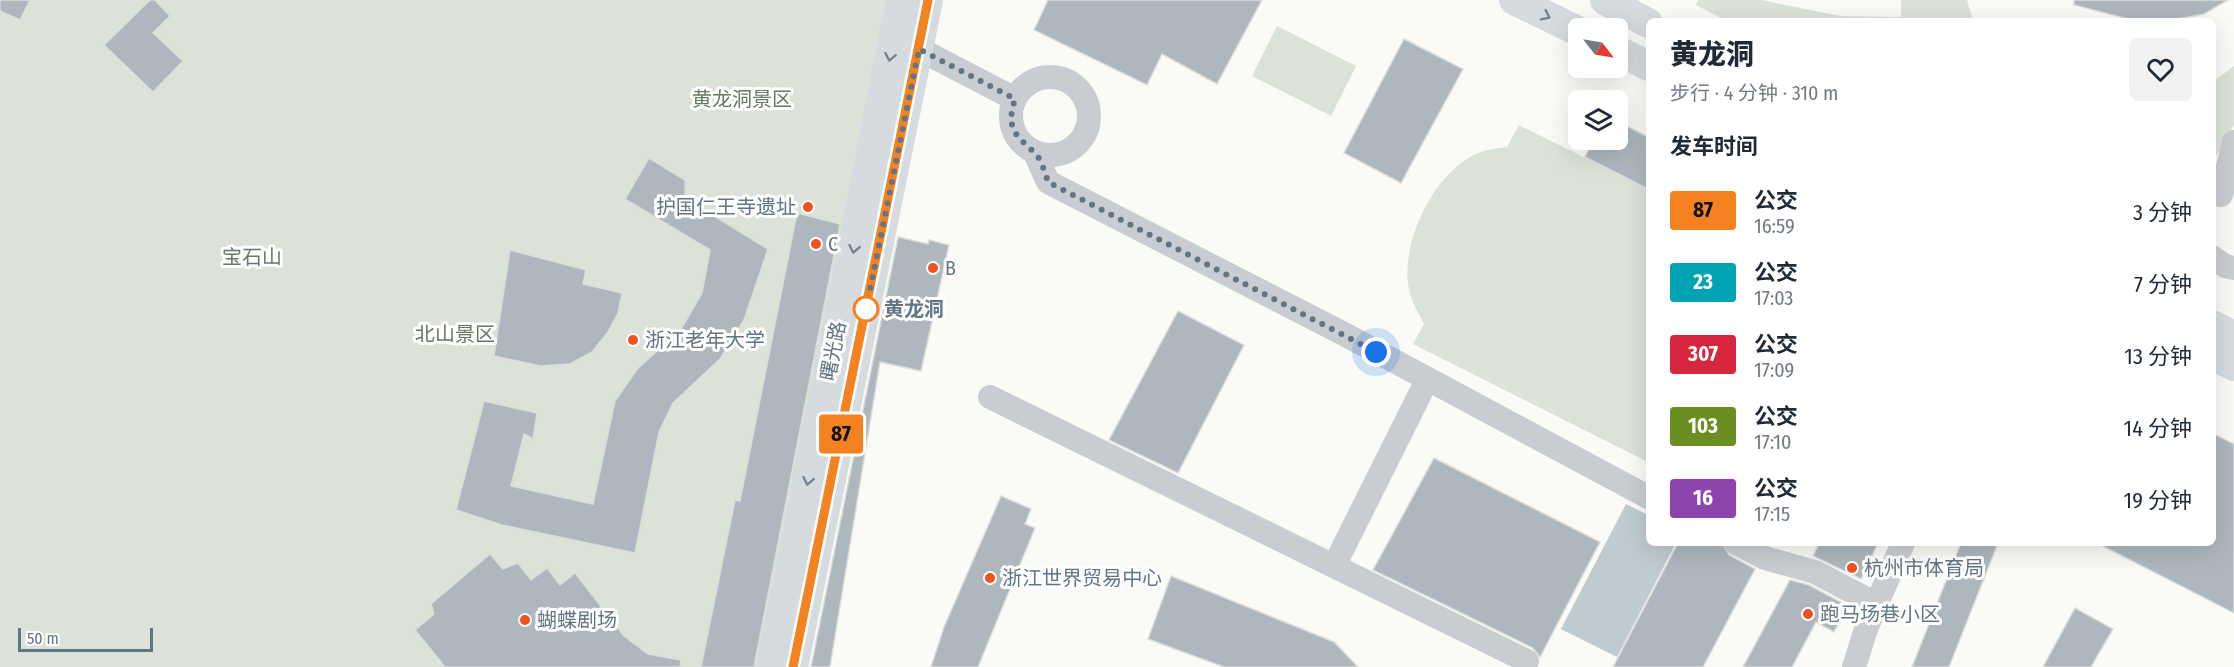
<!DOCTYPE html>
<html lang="zh">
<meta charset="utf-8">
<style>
:root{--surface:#fff;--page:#f2f2f3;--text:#1f2937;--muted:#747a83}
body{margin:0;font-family:"Fira Sans Condensed","Noto Sans SC",sans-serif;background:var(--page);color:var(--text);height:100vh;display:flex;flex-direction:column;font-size:22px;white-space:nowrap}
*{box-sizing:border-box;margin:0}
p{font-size:20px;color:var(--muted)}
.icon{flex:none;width:33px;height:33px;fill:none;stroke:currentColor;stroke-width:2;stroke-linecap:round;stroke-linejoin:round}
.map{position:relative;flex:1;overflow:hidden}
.panel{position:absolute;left:1646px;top:18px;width:570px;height:528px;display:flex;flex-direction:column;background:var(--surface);border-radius:9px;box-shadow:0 6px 24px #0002}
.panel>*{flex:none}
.badge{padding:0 12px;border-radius:4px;font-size:21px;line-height:39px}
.needle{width:39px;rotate:121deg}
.fabs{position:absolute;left:1568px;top:18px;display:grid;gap:12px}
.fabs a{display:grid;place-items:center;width:60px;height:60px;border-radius:9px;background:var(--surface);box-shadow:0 6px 24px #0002;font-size:30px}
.scale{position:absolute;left:18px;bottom:15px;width:135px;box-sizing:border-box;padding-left:6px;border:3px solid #627585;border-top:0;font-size:16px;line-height:21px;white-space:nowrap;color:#627585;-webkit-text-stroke:4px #fff;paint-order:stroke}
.you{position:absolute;width:30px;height:30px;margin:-15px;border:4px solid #fff;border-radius:50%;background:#1a73e8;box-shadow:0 0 0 9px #1a73e833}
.map>.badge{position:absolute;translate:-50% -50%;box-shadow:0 0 0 3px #fff}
h2{padding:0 24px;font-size:22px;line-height:54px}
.round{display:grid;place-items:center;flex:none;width:63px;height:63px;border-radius:9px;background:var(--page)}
.headline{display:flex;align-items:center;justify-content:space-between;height:102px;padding:0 24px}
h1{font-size:28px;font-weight:800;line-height:45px}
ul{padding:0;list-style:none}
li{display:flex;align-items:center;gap:18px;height:72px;padding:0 24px}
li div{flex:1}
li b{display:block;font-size:22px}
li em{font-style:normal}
li .badge{min-width:66px;font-weight:700;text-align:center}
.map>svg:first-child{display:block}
.green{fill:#dbe2d8}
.water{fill:#becbcf}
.building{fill:#adb7bd;stroke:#dcdcd9;stroke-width:1.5}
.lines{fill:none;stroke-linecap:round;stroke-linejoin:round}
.minor{stroke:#c9cdd1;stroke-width:24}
.major{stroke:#d6dbdf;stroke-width:30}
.oneway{stroke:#738492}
.line-casing{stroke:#fff;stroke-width:14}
.line{stroke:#f58220;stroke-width:9}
.walk{stroke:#627585;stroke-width:6;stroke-dasharray:0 10.8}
.poi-dot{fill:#f1501f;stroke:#fff;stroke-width:2}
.stop-dot{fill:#fff;stroke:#f58220;stroke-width:3}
.labels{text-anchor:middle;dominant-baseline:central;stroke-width:6;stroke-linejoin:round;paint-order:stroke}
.park-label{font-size:20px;fill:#667b62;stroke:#fff}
.poi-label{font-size:20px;fill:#627585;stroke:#fff;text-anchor:start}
.stop-label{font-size:20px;font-weight:bold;fill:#627585;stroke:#fff;text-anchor:start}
.street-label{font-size:20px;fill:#627585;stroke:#fff}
</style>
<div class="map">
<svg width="2234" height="667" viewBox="0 0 2234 667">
<rect width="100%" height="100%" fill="#fafaf7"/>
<g class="green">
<path d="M0,0H910L781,667H0Z"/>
<path d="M1698,0H1761L1840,16L1901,17V0H1967L1973,21H1727L1696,5Z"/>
<path d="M1277,26L1356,66L1331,116L1252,76Z"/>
<path d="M2234,66V125L2213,162V82Z"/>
<path d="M1519,125L1648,189V462L1413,344L1424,324C1419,314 1413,304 1410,294C1397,246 1435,166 1484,151C1491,149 1499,148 1507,147Z"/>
</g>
<path class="water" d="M1626,504L1648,515V543H1676L1617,657L1561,629Z"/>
<g class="building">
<path d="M0,0H30L20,20L0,11Z"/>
<path d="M150,0H155L170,16L153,33L183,61L153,92L104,45Z"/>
<path d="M1048,0H1262L1217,84L1162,54L1147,85L1034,30Z"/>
<path d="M2074,0H2228L2204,14L2167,21H2136L2074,5Z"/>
<path d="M1404,39L1463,69L1401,183L1344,153Z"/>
<path d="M1617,121L1648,137V189L1585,157L1594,140H1617Z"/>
<path d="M649,158L685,180V198L768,249L744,320L720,359L673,403L659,432L635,553L502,525L456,510L484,401L537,413L533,439L524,434L511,486L593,504L615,401L638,368L680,331L702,293L710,250L625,199Z"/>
<path d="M797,213L840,224L754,667H701L735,500L740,501Z"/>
<path d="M898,237L928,244L929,240L949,245L921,371L880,362L830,667H811Z"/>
<path d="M510,250L586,270L583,284L622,293L618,313L608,332L592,352L570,364L541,366L494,356Z"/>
<path d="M1178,311L1244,345L1178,473L1109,440Z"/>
<path d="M2212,433L2234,444V613L2097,543H2212Z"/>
<path d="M1434,458L1600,542L1540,657L1533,648L1373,570Z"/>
<path d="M1001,496L1031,509L1025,524L1035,528L978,667H931L944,627Z"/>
<path d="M1678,543H1722L1729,555L1755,569L1703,667H1613Z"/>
<path d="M1819,543H1878L1861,579L1813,556Z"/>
<path d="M1961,543H1998L1949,667H1912Z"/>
<path d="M490,554L503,569L518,563L531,580L547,568L560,585L575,573L624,636L648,654L681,660L680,667H445L415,630L434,614L431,604Z"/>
<path d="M1171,576L1334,642L1358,667H1224L1148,639Z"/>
<path d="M1790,580L1809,585L1848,606L1834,632L1816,622L1792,667H1743Z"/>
<path d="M2075,608L2113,629L2091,667H2043Z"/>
</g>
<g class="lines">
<g class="minor">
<path d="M919,49L1015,99"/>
<circle cx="1050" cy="116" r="39"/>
<path d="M1035,153L1048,182L1342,333L1648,497"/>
<path d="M2221,195L2234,142"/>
<path d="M2212,257L2225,266L2234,268"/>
<path d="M990,397L1527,661"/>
<path d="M1736,543L1765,558L1815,572L1876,604"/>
<path d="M1335,564L1427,380"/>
<path d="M1854,667L1866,629L1903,543"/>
</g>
<g class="major">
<path d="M1514,0L1578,31"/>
<path d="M1605,0L1648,23"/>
<path d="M1617,50L1648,66"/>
<path d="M2212,325L2234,336"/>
<path d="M2212,355L2234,366"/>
<path d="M771,667L901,0"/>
<path d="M793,667L928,0"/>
</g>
</g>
<defs><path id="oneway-chevron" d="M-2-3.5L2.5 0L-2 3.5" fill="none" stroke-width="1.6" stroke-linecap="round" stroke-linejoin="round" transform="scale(1.5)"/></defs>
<g class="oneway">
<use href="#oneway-chevron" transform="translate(1546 16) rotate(26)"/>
<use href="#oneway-chevron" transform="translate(890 57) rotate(101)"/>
<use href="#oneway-chevron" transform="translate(854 249) rotate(101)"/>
<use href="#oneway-chevron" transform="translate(808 481) rotate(101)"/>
</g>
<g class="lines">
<defs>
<path id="line" d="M793,667L928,0"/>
</defs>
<use href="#line" class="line-casing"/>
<use href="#line" class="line"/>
<path class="walk" d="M866,309L919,49L1015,99C1006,128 1014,134 1034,152C1041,158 1045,173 1048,182L1376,352"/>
</g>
<g class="poi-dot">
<circle cx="808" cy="207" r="6"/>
<circle cx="816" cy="244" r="6"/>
<circle cx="933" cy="268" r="6"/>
<circle cx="633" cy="340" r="6"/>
<circle cx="1852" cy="568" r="6"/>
<circle cx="990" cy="578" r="6"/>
<circle cx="1808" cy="614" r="6"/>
<circle cx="525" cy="620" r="6"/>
</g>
<circle class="stop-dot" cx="866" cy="309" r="12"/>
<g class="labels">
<g class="park-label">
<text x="742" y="99">黄龙洞景区</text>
<text x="252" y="257">宝石山</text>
<text x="455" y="334">北山景区</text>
</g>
<g class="poi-label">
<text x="796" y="207" text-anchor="end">护国仁王寺遗址</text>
<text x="828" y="244">C</text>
<text x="945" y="268">B</text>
<text x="645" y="340">浙江老年大学</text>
<text x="1864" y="568">杭州市体育局</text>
<text x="1002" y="578">浙江世界贸易中心</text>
<text x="1820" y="614">跑马场巷小区</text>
<text x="537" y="620">蝴蝶剧场</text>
</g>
<g class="stop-label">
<text x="884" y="309">黄龙洞</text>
</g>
<g class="street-label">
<text transform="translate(833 351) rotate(-79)">曙光路</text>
</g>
</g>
</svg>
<div class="fabs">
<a><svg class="needle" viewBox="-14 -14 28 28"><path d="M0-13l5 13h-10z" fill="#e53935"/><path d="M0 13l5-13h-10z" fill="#747a83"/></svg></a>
<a><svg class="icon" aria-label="layers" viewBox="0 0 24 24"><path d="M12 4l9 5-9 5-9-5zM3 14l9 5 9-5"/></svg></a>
</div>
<div class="scale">50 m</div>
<div class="you" style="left:1376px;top:352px"></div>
<b class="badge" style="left:841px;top:434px;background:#f58220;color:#111">87</b>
<section class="panel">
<div class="headline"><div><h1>黄龙洞</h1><p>步行 · 4 分钟 · 310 m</p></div><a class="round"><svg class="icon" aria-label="heart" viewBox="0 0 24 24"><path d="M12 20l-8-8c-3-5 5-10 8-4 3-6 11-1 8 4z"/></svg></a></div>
<h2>发车时间</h2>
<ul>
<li><span class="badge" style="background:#f58220;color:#111">87</span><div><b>公交</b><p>16:59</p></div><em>3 分钟</em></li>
<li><span class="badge" style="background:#00a3b4;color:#fff">23</span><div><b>公交</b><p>17:03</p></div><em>7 分钟</em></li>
<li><span class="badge" style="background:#d7263d;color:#fff">307</span><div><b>公交</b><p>17:09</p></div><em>13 分钟</em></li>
<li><span class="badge" style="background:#6b8e23;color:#fff">103</span><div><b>公交</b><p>17:10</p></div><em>14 分钟</em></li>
<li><span class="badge" style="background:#8e44ad;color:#fff">16</span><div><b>公交</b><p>17:15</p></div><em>19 分钟</em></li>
</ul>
</section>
</div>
